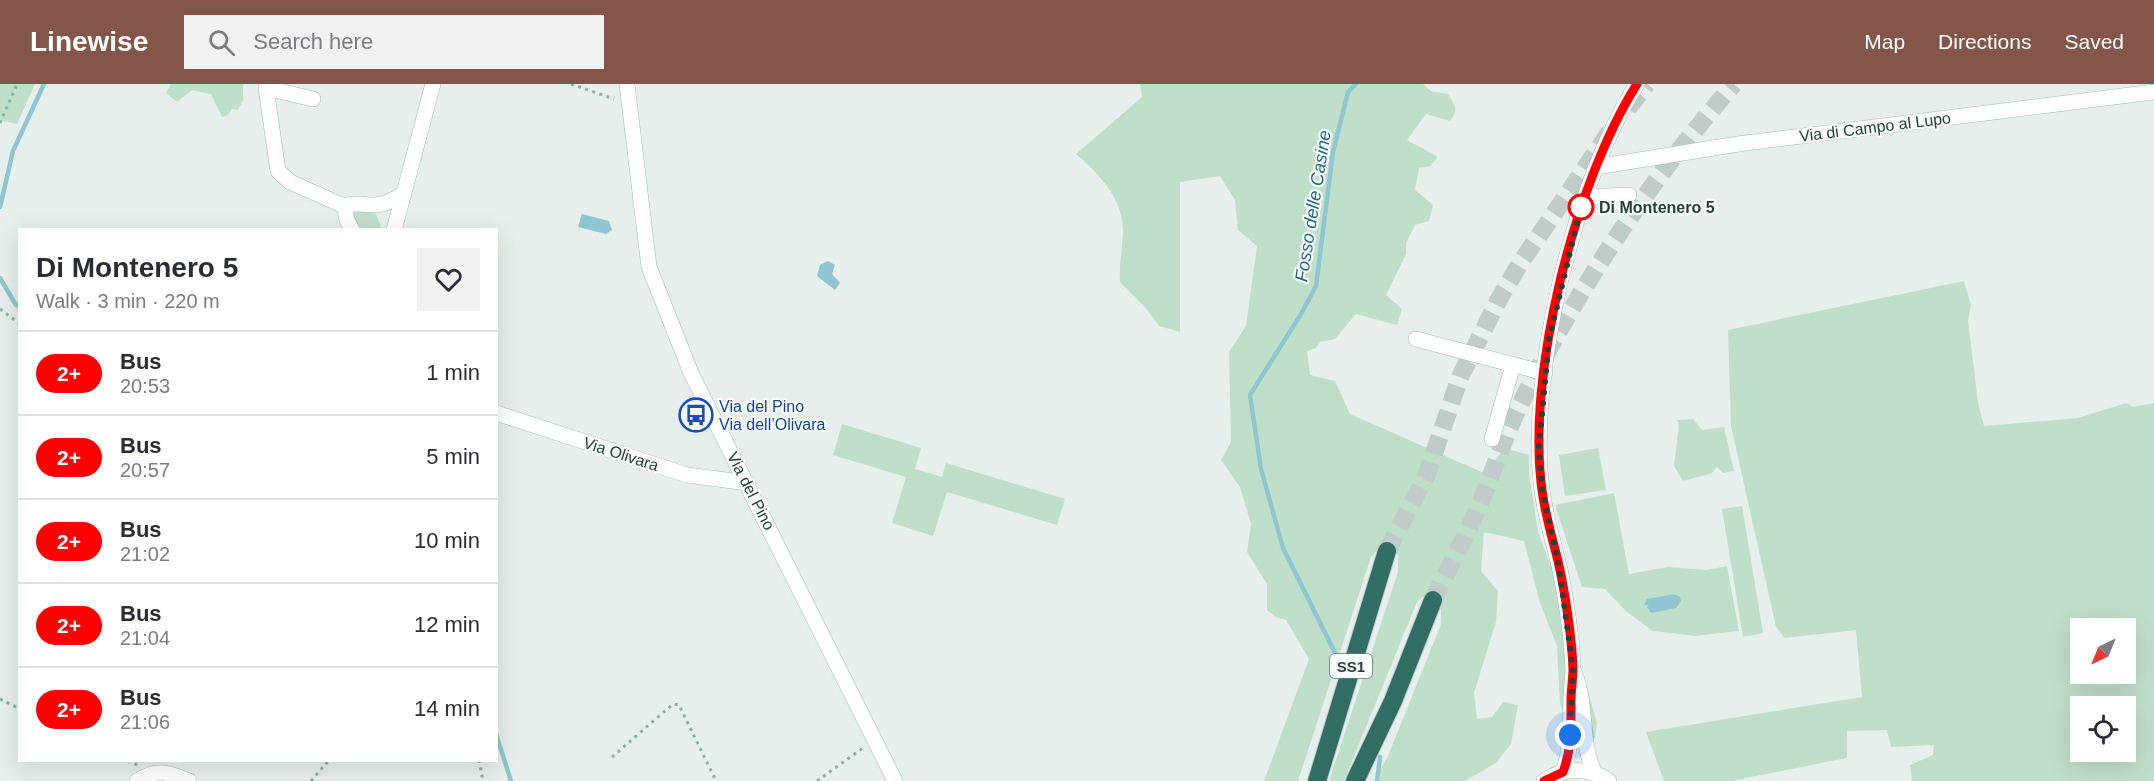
<!DOCTYPE html>
<meta charset="utf-8">
<style>
:root{--surface:#fff;--page:#f2f2f3;--text:#2b2b33;--muted:#7c7c81;--line:#e1e1e2;--accent:#845649}
body{margin:0;font-family:Helvetica,sans-serif;background:var(--page);color:var(--text);height:100vh;display:flex;flex-direction:column;font-size:22px;white-space:nowrap}
*{box-sizing:border-box;margin:0}
p{font-size:20px;color:var(--muted)}
.icon{flex:none;width:33px;height:33px;fill:none;stroke:currentColor;stroke-width:2;stroke-linecap:round;stroke-linejoin:round}
.map{position:relative;flex:1;overflow:hidden}
.sheet{position:absolute;left:18px;top:144px;width:480px;height:534px;display:flex;flex-direction:column;background:var(--surface);border-radius:0px;box-shadow:0 6px 24px #0002}
.sheet>*{flex:none}
.badge{padding:0 12px;border-radius:20px;font-size:21px;line-height:39px}
.needle{width:39px;rotate:223deg}
.buttons{position:absolute;left:2070px;top:534px;display:grid;gap:12px}
.buttons a{display:grid;place-items:center;width:66px;height:66px;border-radius:0px;background:var(--surface);box-shadow:0 6px 24px #0002;font-size:30px}
.you{position:absolute;width:30px;height:30px;margin:-15px;border:4px solid #fff;border-radius:50%;background:#1a73e8;box-shadow:0 0 0 9px #1a73e833}
.map>.badge{position:absolute;translate:-50% -50%;box-shadow:0 0 0 3px #fff}
.round{display:grid;place-items:center;flex:none;width:63px;height:63px;border-radius:0px;background:var(--page)}
.overview{display:flex;align-items:center;justify-content:space-between;height:102px;padding:0 18px}
h1{font-size:28px;font-weight:800;line-height:45px}
ul{padding:0;list-style:none}
li{display:flex;align-items:center;gap:18px;height:84px;padding:0 18px;border-top:2px solid var(--line)}
li div{flex:1}
li b{display:block;font-size:22px}
li em{font-style:normal}
li .badge{min-width:66px;font-weight:700;text-align:center}
header{display:flex;align-items:center;gap:36px;box-sizing:border-box;height:84px;padding:0 30px;background:var(--accent);color:#fff}
header strong{font-size:28px}
nav{display:flex;gap:33px;margin-inline-start:auto;font-size:21px}
.search{width:420px;height:54px;background:var(--page);display:flex;align-items:center;gap:15px;box-sizing:border-box;padding:0 21px;border-radius:0px;color:var(--muted);font-size:22px}
.map>svg:first-child{display:block}
.green{fill:#c0dfc9;fill-rule:evenodd}
.water{fill:#90c6d2}
.lines{fill:none;stroke-linecap:round;stroke-linejoin:round}
.stream{stroke:#90c6d2;stroke-width:4.5}
.highway-tunnel{stroke:#bfccc8;stroke-width:18;stroke-dasharray:18 9;stroke-linecap:butt}
.minor-casing{stroke:#a8b7b2;stroke-width:16}
.highway-casing{stroke:#c2cac8;stroke-width:20}
.path{stroke:#87b2a5;stroke-width:3;stroke-dasharray:3 4.5;stroke-linecap:butt}
.minor{stroke:#fff;stroke-width:15}
.highway{stroke:#316d62;stroke-width:18}
.line-casing{stroke:#fff;stroke-width:14}
.line{stroke:#f00;stroke-width:9}
.walk{stroke:#25413a;stroke-width:6;stroke-dasharray:0 10.8}
.stop-dot{fill:#fff;stroke:#f00;stroke-width:3}
.labels{text-anchor:middle;dominant-baseline:central;stroke-width:4.5;stroke-linejoin:round;paint-order:stroke}
.shield{fill:#f7fbf9;stroke:#647973;stroke-width:1.5}
.shield-label{font-size:15px;font-weight:bold;fill:#25413a}
.street-label{font-size:16px;fill:#25413a;stroke:#f7fbf9}
.stop-label{font-size:16px;font-weight:bold;fill:#25413a;stroke:#f7fbf9;text-anchor:start}
.transit-label{font-size:16px;fill:#164399;stroke:#f7fbf9;text-anchor:start}
.water-label{font-size:18px;font-style:italic;fill:#1f6a7d;stroke:#f7fbf9}
</style>
<header>
<strong>Linewise</strong>
<div class="search"><svg class="icon" aria-label="search" viewBox="0 0 24 24"><circle cx="10" cy="10" r="6"/><path d="M15 15l6 6"/></svg>Search here</div>
<nav><a>Map</a><a>Directions</a><a>Saved</a></nav>
</header>
<div class="map">
<svg width="2154" height="697" viewBox="0 0 2154 697">
<rect width="100%" height="100%" fill="#e6efeb"/>
<g class="green">
<path d="M0,0H35L17,40L0,36Z"/>
<path d="M171,0H243V16L238,26L232,25L228,31L222,33L211,10L192,6L177,18L166,9Z"/>
<path d="M1140,0H1423L1431,7L1448,10C1455,21 1459,26 1450,37L1426,30L1407,56L1438,73L1430,82L1419,84L1415,106L1433,121L1429,137L1415,141L1406,159V170L1386,211L1402,225L1397,241L1356,230L1335,255L1320,258L1316,264L1307,267L1310,291L1335,297L1350,330L1484,389L1505,364L1529,371V390L1538,448L1555,493L1597,639L1595,654L1582,658L1571,653L1560,619L1557,562L1540,519L1524,457L1484,448L1481,487L1498,507L1496,538L1474,609L1477,635L1492,633L1503,618L1518,621L1511,660L1496,679L1465,697H1374L1388,672L1441,540V525L1437,515L1426,510L1417,518L1344,697H1329L1398,488V471L1389,461L1380,464L1371,473L1298,697H1264L1309,575L1286,536L1276,533L1267,526V500L1247,468L1251,440L1240,403L1221,376L1231,358L1229,268L1246,242L1257,162L1238,146L1235,116L1220,92L1180,98V248L1159,242L1145,223L1120,198C1119,181 1122,166 1123,150C1124,115 1100,91 1076,70L1142,13Z"/>
<path d="M356,124L374,126L381,142L380,145H358L350,132Z"/>
<path d="M1964,197L1971,221L1968,237L1978,319L1984,342L2078,334L2126,319L2133,323L2154,319V697H1912L1910,681L1933,671L1934,661L1891,663L1887,646L1847,647V674L1731,697H1664L1646,648L1862,613L1856,546L1785,554L1776,543L1731,342L1728,246ZM2080,544H2126V590H2080ZM2080,622H2126V668H2080Z"/>
<path d="M1693,335L1702,346L1724,343L1734,387L1723,389L1717,383L1712,389L1683,397L1674,382L1679,342L1677,336Z"/>
<path d="M842,340L921,364L915,385L942,393L946,379L1065,415L1057,441L947,408L933,452L892,439L906,393L833,371Z"/>
<path d="M1598,364L1606,406L1565,412L1559,371Z"/>
<path d="M1614,409L1629,490L1668,483L1707,486L1727,482L1739,547L1695,552L1653,547L1627,528L1605,505L1582,503L1555,421Z"/>
<path d="M1742,422L1763,549L1743,553L1722,425Z"/>
</g>
<g class="water">
<path d="M582,130L609,137L612,146L606,150L578,143Z"/>
<path d="M828,177L835,181L832,190L840,199L835,206L817,192L820,181Z"/>
<path d="M1674,510L1680,513L1681,517L1676,524L1651,529L1647,523L1649,521H1644L1647,515Z"/>
</g>
<g class="lines">
<g class="stream">
<path d="M0,123L13,67L44,0"/>
<path d="M0,194L16,221L20,222"/>
<path d="M1340,579L1283,464L1261,385L1250,311L1301,230L1316,202L1333,68L1348,8L1356,0"/>
<path d="M496,650L511,697"/>
<path d="M1377,697L1380,673"/>
</g>
<g class="highway-tunnel">
<path d="M1628,24L1647,0"/>
<path d="M1387,467L1427,390L1460,293L1499,215L1521,178L1611,46"/>
<path d="M1433,516C1446,489 1461,462 1473,435C1490,399 1501,360 1518,325C1575,208 1648,98 1734,0"/>
</g>
<defs>
<g id="minor">
<path d="M627,0L649,183L691,289L895,697"/>
<path d="M313,15L266,4L278,87L290,98L344,122C356,118 362,121 374,121C385,121 395,115 403,110"/>
<path d="M1596,83L1738,60L2154,8"/>
<path d="M1585,113L1629,111"/>
<path d="M344,122L347,136L352,146"/>
<path d="M394,146L433,0"/>
<path d="M1416,255L1545,289"/>
<path d="M496,329L687,391L748,399"/>
<path d="M1492,355L1513,281"/>
<path d="M1574,588C1588,621 1579,658 1595,689"/>
<path d="M1563,688C1572,665 1570,641 1571,616C1571,606 1573,595 1573,585C1572,554 1565,506 1558,477C1552,453 1545,430 1542,406C1527,290 1575,98 1637,0"/>
<path d="M137,697C158,684 167,688 189,697"/>
<path d="M1544,697C1563,683 1590,683 1609,697"/>
</g>
<g id="highway">
<path d="M1317,697L1387,467"/>
<path d="M1355,697L1393,617L1433,516"/>
</g>
</defs>
<use href="#minor" class="minor-casing"/>
<use href="#highway" class="highway-casing"/>
<g class="path">
<path d="M571,0L614,15"/>
<path d="M0,39L17,0"/>
<path d="M0,225L20,240"/>
<path d="M0,615L20,625"/>
<path d="M612,673L673,620L679,621L716,697"/>
<path d="M128,676L137,681"/>
<path d="M479,676L483,697"/>
<path d="M311,697L329,676"/>
<path d="M817,697L863,664"/>
</g>
<use href="#minor" class="minor"/>
<use href="#highway" class="highway"/>
</g>
<g class="lines">
<defs>
<path id="line" d="M1544,697L1563,688C1572,665 1571,641 1571,616C1571,606 1573,595 1573,585C1572,554 1565,507 1558,477C1552,453 1545,430 1542,406C1526,290 1575,98 1637,0"/>
</defs>
<use href="#line" class="line-casing"/>
<use href="#line" class="line"/>
<path class="walk" d="M1570,651L1573,585L1558,477L1542,405L1539,363L1549,256L1581,123"/>
</g>
<defs>
<symbol id="bus-ring" viewBox="-11 -11 22 22"><circle r="9.5" fill="#f7fbf9" stroke="#1a4fb4" stroke-width="1.5"/><path d="M-5-6H5V4H4V6H2V4H-2V6H-4V4H-5ZM-3.5-4V0h7V-4ZM-3.5 1.2v1.5H-2V1.2ZM2 1.2v1.5H3.5V1.2Z" fill="#1a4fb4"/></symbol>
</defs>
<g fill-rule="evenodd">
<use href="#bus-ring" x="677" y="312" width="38" height="38"/>
</g>
<circle class="stop-dot" cx="1581" cy="123" r="12"/>
<g class="labels">
<rect class="shield" x="1330" y="570" width="42" height="24" rx="4.5"/>
<g class="shield-label">
<text x="1351" y="582">SS1</text>
</g>
<g class="street-label">
<text transform="translate(1875 43) rotate(-7)">Via di Campo al Lupo</text>
<text transform="translate(621 370) rotate(18)">Via Olivara</text>
<text transform="translate(751 407) rotate(63)">Via del Pino</text>
</g>
<g class="stop-label">
<text x="1599" y="123">Di Montenero 5</text>
</g>
<g class="transit-label">
<text x="719" y="322">Via del Pino<tspan x="719" dy="18">Via dell’Olivara</tspan></text>
</g>
<g class="water-label">
<text transform="translate(1313 122) rotate(-81)">Fosso delle Casine</text>
</g>
</g>
</svg>
<div class="buttons">
<a><svg class="needle" viewBox="-14 -14 28 28"><path d="M0-13l5 13h-10z" fill="#e53935"/><path d="M0 13l5-13h-10z" fill="#7c7c81"/></svg></a>
<a><svg class="icon" aria-label="locate" viewBox="0 0 24 24"><circle cx="12" cy="12" r="6"/><path d="M12 2v4M12 18v4M2 12h4M18 12h4"/></svg></a>
</div>
<div class="you" style="left:1570px;top:651px"></div>
<section class="sheet">
<div class="overview"><div><h1>Di Montenero 5</h1><p>Walk · 3 min · 220 m</p></div><a class="round"><svg class="icon" aria-label="heart" viewBox="0 0 24 24"><path d="M12 20l-8-8c-3-5 5-10 8-4 3-6 11-1 8 4z"/></svg></a></div>
<ul>
<li><span class="badge" style="background:#f00;color:#fff">2+</span><div><b>Bus</b><p>20:53</p></div><em>1 min</em></li>
<li><span class="badge" style="background:#f00;color:#fff">2+</span><div><b>Bus</b><p>20:57</p></div><em>5 min</em></li>
<li><span class="badge" style="background:#f00;color:#fff">2+</span><div><b>Bus</b><p>21:02</p></div><em>10 min</em></li>
<li><span class="badge" style="background:#f00;color:#fff">2+</span><div><b>Bus</b><p>21:04</p></div><em>12 min</em></li>
<li><span class="badge" style="background:#f00;color:#fff">2+</span><div><b>Bus</b><p>21:06</p></div><em>14 min</em></li>
</ul>
</section>
</div>
